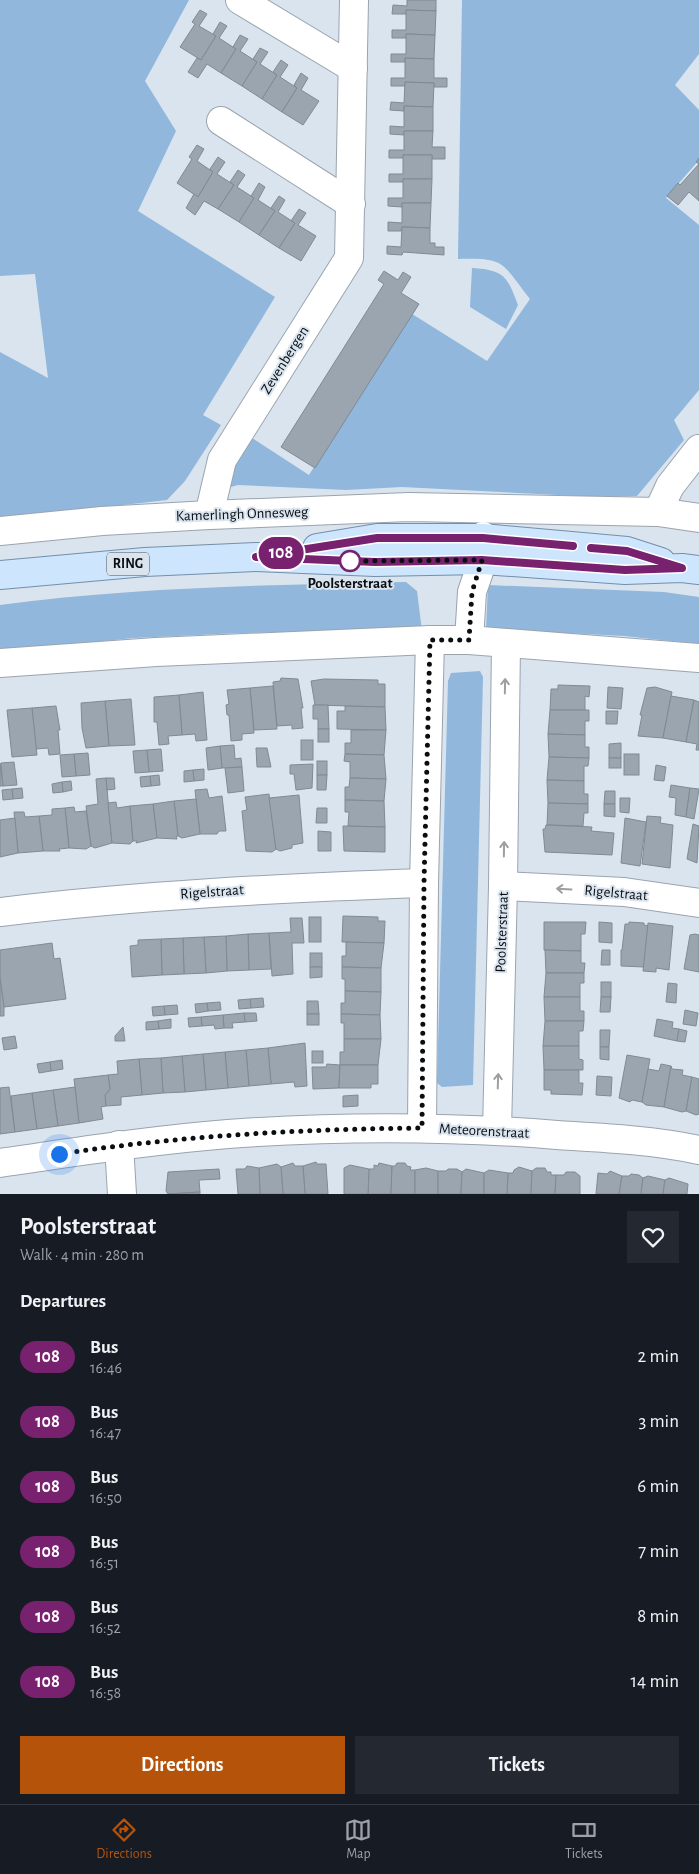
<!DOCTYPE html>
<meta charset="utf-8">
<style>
:root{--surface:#171b24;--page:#242831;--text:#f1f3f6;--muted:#9ea1a6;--line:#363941;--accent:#b45309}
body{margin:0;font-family:"Alegreya Sans",sans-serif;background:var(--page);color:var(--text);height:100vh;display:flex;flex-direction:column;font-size:19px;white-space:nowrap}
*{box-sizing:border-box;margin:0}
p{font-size:16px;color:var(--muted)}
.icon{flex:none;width:28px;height:28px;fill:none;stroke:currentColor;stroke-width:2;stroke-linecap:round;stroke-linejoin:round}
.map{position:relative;height:1194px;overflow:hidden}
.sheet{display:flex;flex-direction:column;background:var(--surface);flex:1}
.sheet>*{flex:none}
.badge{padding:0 10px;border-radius:16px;font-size:18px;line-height:32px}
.you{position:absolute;width:25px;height:25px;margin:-12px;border:4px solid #fff;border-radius:50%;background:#1a73e8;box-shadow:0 0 0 8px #1a73e833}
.map>.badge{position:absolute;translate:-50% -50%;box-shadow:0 0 0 2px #fff}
h2{padding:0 20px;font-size:19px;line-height:45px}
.round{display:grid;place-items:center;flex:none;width:52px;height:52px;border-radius:0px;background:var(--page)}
.headline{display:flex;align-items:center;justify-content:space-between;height:85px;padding:0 20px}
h1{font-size:24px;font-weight:700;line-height:38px}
.primary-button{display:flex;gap:10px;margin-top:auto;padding:10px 20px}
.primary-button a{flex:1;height:58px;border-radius:0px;background:var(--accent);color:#fff;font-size:20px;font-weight:700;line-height:58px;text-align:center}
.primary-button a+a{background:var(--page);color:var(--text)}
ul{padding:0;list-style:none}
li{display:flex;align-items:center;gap:15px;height:65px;padding:0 20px}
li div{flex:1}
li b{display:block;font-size:19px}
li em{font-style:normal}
li .badge{min-width:55px;font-weight:700;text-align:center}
.tabs{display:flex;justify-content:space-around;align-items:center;height:70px;border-top:1px solid var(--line);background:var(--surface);font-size:14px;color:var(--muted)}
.tabs a{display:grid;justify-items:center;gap:2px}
.tabs .current{color:var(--accent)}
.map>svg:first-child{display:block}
.green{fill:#91b7dc}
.building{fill:#9aa5af;stroke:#808a95}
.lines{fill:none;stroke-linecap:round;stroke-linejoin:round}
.minor-casing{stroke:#9aa4af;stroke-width:30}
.major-casing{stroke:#738faa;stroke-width:30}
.minor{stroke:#fff;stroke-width:28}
.major{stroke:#cde5fd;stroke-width:28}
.oneway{stroke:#9d9fa0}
.line-casing{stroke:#fff;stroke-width:11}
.line{stroke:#77216f;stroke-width:8}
.walk{stroke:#0a0e11;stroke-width:5;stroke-dasharray:0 9}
.stop-dot{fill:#fff;stroke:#77216f;stroke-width:2.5}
.labels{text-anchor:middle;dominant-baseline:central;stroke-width:4;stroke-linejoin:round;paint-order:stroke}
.shield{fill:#d9e4ef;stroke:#484e54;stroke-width:1}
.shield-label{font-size:14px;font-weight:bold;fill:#0a0e11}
.street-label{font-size:15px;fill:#0a0e11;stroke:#d9e4ef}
.stop-label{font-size:15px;font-weight:bold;fill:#0a0e11;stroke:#d9e4ef}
</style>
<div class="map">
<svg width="699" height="1194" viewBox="0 0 699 1194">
<rect width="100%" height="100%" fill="#d9e4ef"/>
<g class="green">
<path d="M0,0H189L145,81L176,131L138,211L275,297L203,415L221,425L185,481L167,500L0,519V352L48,378L35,274L0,276Z"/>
<path d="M462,0H699V54L675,85L699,110V160L666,198L699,225V390L674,420L684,440L637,496L598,497L402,487L346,490L238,485L231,487V474L252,438L309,475L409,312L487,361L530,299C501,262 506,258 458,259Z"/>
<path d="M472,268C504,270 507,276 518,305L506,329L470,307Z"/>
<path d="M406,582L417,591L422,631L240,633L133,638L0,652V605C135,587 270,585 406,582Z"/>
<path d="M488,585L664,592L699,597V644L624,636L486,629Z"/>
<path d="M480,671L483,677L473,1085L442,1087L437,1083L448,681L451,673Z"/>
</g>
<g class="building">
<path d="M407,0H436V11L406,10V14H392L393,5L407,6Z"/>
<path d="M200,10L207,14L199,26L216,36L201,60L180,47L195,24L192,22Z"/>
<path d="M406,10L436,11L435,35L406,34V38H392V30H406Z"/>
<path d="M220,22L227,26L219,38L236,49L221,73L207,64L198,78L188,72L197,58L201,60L216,36L213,34Z"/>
<path d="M406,34L435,35L434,59L405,58V62H391V54H406Z"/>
<path d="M240,35L248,39L240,51L257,62L242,86L221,73L236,49L233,47Z"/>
<path d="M260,48L268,52L260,64L277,75L262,99L242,86L257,62L253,59Z"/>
<path d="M405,58L434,59V78H447V87H434V83L405,82V86H391V78H405Z"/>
<path d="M281,60L288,65L280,77L297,88L282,112L262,99L277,75L273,72Z"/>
<path d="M301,73L308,78L301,90L319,101L303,125L282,112L297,88L294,85Z"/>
<path d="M405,82L434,83L433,107L404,106V111L390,110L391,102L404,103Z"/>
<path d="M404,106L433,107V131H404V135L390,134V126L404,127Z"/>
<path d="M404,131H433L432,147H445V159H432V155H403V158H389V150H404Z"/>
<path d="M197,145L204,149L197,161L213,172L198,197L177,183L192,159L189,157Z"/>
<path d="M403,155H432V179H403V182H389V174H403Z"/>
<path d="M218,157L225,162L217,174L234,185L218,209L204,201L195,215L186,208L194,194L198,197L213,172L210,169Z"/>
<path d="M699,158V201L689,192L678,205L667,196L678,183L680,185L699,164L696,162Z"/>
<path d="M238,170L245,175L237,187L254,198L239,222L218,209L234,185L230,182Z"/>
<path d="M403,179H432L431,203H402V207L388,206V198H403Z"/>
<path d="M259,183L265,187L258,200L275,211L259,235L239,222L254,198L251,196Z"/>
<path d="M279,196L285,200L278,212L295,223L279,248L259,235L275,211L271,208Z"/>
<path d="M402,203H431L430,228L402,227L401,231H388V222L402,223Z"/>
<path d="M299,209L306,213L298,225L316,236L301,261L279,248L295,223L291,221Z"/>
<path d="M402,227L430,228V243H435V247H444V255L403,252L402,255L387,254V246L401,247Z"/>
<path d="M384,271L398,280L403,272L411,277L401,293L419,304L315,468L281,447L384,284L378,280Z"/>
<path d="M281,678L298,679L303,708H301L303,728L292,729V725L277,726L273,682L280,681Z"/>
<path d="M324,679L378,680V684H385V707L315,705L311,681Z"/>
<path d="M558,685L590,686L589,697L585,696V710H550L551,689H558Z"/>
<path d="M273,686L277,729L254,730L250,688Z"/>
<path d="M608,687L623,688L621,709L607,708Z"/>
<path d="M655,687L672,692L663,738L638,736L642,715H640L647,688Z"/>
<path d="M250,688L254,733L242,734V740L231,741L229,715H227L226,705L229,704L227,690Z"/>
<path d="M203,692L207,740L196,741L195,734L182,735L179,695Z"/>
<path d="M179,695L182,735L168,736L169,744L159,745L157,722H154V697Z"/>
<path d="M671,696L694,700L686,742L663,738Z"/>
<path d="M131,699L135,745L109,746L105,701Z"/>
<path d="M694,700L699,702V750H696L697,744L686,742Z"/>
<path d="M105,701L109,746L86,748L82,728L81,703Z"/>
<path d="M313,705H328L329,729H318V719H313Z"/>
<path d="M56,706L60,730H58L60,754L49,755L48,748L36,749L32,708Z"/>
<path d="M345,706L385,707L386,730L337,729V711H345Z"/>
<path d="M32,708L37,755L12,757L7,710Z"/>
<path d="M550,710H589V721H585V735L548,734Z"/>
<path d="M606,711H618L617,724H606Z"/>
<rect x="318" y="729" width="11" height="13"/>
<path d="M351,730H386L384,755L345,754V743H351Z"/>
<path d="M548,734L585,735V747H589V758L549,757Z"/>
<rect x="301" y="740" width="12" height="20"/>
<path d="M621,743V758H609V744Z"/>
<path d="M234,745L235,759L241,758L242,767L222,768L220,746Z"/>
<path d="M220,746L222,768L208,770L206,748Z"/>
<path d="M256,748H267L271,767H257Z"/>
<path d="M161,749L163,771L149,772L147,750Z"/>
<path d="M147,750L149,772L135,773L133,751Z"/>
<path d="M88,753L90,775L76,776L74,754Z"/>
<path d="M74,754L76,776L62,777L60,755Z"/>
<path d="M345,754L384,755L386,779L350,778V762L344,761Z"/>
<rect x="624" y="754" width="15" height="21"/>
<path d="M549,757L589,758L588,766H584V781L547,780Z"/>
<rect x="609" y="758" width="12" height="10"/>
<rect x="317" y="761" width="10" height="14"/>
<path d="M14,762L17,785L3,786L1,763Z"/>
<path d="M0,763L3,786H0Z"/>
<path d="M313,764L312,788L296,790L294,774H290V765Z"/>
<path d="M656,765L666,767L664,781L654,780Z"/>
<path d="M242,767L244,791L228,793L225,768Z"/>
<path d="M204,769V780L194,781L193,770Z"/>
<path d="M193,770L194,781L184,782V771Z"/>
<path d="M159,775L160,785L151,786L150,776Z"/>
<path d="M317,775H327L326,790H317Z"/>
<path d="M150,776L151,786L141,787L140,777Z"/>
<path d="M106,778L112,843L95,848L91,846L86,806L98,804L96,779Z"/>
<path d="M106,778H114L115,789L107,790Z"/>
<path d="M350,778L386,779L384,801L345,800V787H349Z"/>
<path d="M547,780L584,781V794H588V804L548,803Z"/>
<path d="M71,781L72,790L63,792L62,782Z"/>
<path d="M62,782L63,792L53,793L52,784Z"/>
<path d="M671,785L690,788L686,817L675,815L676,798L669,797Z"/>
<path d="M22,788L23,798L13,799L12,789Z"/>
<path d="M690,788L699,789L694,819L686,817Z"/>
<path d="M12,789L13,799L3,800L2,790Z"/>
<path d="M207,789L209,798L222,796L226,831H219L217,834H200L195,790Z"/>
<path d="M605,791H615V804H604Z"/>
<path d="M269,794L276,849L272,852L246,851L242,811L247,810L245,797Z"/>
<path d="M299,795L303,843L292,845V848L280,851L276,849L269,798Z"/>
<path d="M620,798H630L629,813L620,812Z"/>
<path d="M196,799L200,834L182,838L178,836L174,801Z"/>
<path d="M345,800L384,801L385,827L348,826L349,812H345Z"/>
<path d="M174,801L178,836H176L177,839L157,838L153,804Z"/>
<path d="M116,802L117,808L130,806L133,841L130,844L112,843L108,803Z"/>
<path d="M548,803L588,804V813H584L583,826L547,825Z"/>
<path d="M153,804L157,838L136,843L137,841H133L130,806Z"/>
<path d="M604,804H615V817L604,816Z"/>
<path d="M74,807L75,812L86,811L91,846L86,849L69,848L65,808Z"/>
<path d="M65,808L69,848L59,849L60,851H43L39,816L52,815V809Z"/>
<path d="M317,808H327V823H316Z"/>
<path d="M14,812H24L25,817L39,816L43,851L18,853Z"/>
<path d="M647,816L661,817L660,823L673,825L670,868L642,864Z"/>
<path d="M15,818L18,853L0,857V820Z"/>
<path d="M625,818L646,822L640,866L621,863Z"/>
<path d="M693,824L699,826L697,863L687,859Z"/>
<path d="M546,825L592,827L591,831L614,833L612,855L545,852L543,829H545Z"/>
<path d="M343,826L385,827V852L344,851Z"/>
<path d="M318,831L331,832V851H318Z"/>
<path d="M343,916L378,917V921H385L384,943L342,942Z"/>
<rect x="309" y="917" width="12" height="25"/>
<path d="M290,918H302L304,943H292L293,974L272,976L269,933L291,932Z"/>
<path d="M544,922H586L585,934H581V951L544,950Z"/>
<path d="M599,922L612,923V943L599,942Z"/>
<path d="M629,922L644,923V925L648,926L644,967L621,966V950H622L625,924H629Z"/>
<path d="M648,923L673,926L669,970L656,968V972L643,971Z"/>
<path d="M269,933L271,969L249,970L248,934Z"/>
<path d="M248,934L249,970L227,971L226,936Z"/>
<path d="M695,934L699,935V972L684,969L690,935Z"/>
<path d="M226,936L227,971L206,973L204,937Z"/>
<path d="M204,937L206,973L184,974L183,938Z"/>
<path d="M183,938L184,974L162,975L161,939Z"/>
<path d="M161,939L162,975L132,977L130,946L138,945V940Z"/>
<path d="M346,942L384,943L381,968L342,967V956H346Z"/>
<path d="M52,943L54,959L60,958L66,999L4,1007L0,978V950Z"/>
<path d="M545,950L581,951V963H585L584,973H546Z"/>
<path d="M602,950H610V965H601Z"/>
<rect x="310" y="953" width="12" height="14"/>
<path d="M310,967H322V977L310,978Z"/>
<path d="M342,967L381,968V992L345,991V979H342Z"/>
<path d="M546,973H584V983H580V997H544Z"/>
<path d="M0,978L4,1007V1016H0Z"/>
<rect x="601" y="982" width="10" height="15"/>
<path d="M668,983L677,984L676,1003L666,1002Z"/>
<path d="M345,991L381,992L380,1015L341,1014V1003H345Z"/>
<path d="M544,997H580V1011H584V1021H545Z"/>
<path d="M601,997H611L610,1012H600Z"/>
<path d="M263,998L264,1007L251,1008L250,999Z"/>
<path d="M250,999L251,1008L239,1009L238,1000Z"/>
<path d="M307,1001H318L319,1014H307Z"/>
<path d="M220,1002L221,1010L208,1011L207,1003Z"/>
<path d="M207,1003L208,1011L196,1013L195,1004Z"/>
<path d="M177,1005L178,1014L165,1015L164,1006Z"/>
<path d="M164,1006L165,1015L153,1016L152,1007Z"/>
<path d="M685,1010L698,1013L696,1026L683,1024Z"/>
<path d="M244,1013H256L257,1021L245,1022Z"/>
<path d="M244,1013L245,1022L232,1023L233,1028H224L223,1015Z"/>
<rect x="307" y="1014" width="12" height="11"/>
<path d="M341,1014L380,1015L381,1039H344V1023H341Z"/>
<path d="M223,1015L224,1028L215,1029L214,1025L202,1026L201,1017Z"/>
<path d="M201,1017L202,1026L189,1027L188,1018Z"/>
<path d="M171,1019V1028L159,1029L158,1021Z"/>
<path d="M657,1019L673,1022L672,1028L679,1029L677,1041L654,1036Z"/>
<path d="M158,1021L159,1029L146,1030V1022Z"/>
<path d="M545,1021H584L583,1031H579V1046H543Z"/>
<path d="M123,1027L125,1041H115V1036Z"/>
<path d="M679,1029L687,1031L685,1042L677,1041Z"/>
<path d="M600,1030H610L609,1047H600Z"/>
<path d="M15,1036L17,1048L4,1050L2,1038Z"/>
<path d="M344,1039H381L378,1065H340V1052H344Z"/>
<path d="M305,1043L307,1086L295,1087L294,1082L271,1084L268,1048Z"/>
<path d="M543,1046H579V1059L583,1060V1070H544Z"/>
<path d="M600,1047H609V1060L600,1059Z"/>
<path d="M268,1048L271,1084L249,1086L246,1050Z"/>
<path d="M246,1050L249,1086L228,1088L225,1052Z"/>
<rect x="312" y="1051" width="11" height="12"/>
<path d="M225,1052L228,1088L206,1090L203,1054Z"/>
<path d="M203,1054L206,1090L185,1092L182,1056Z"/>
<path d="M627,1055L650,1059L642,1102L632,1100L630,1102L619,1098Z"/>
<path d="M182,1056L185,1092L163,1093L161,1058Z"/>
<path d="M161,1058L163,1093L142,1095L139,1059Z"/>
<path d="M139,1059L142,1095L121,1097V1105L106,1106L105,1095L110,1089L108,1075L118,1074L117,1061Z"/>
<path d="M62,1060L63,1069L51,1071L50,1062Z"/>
<path d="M50,1062L51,1071L39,1073L37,1064Z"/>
<path d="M327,1064L340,1065L339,1088L313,1089L312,1067H326Z"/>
<path d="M661,1064L671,1066L664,1107L646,1105L642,1102L648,1069L659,1071Z"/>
<path d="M340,1065H378V1084H371V1088H339Z"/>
<path d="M671,1066L672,1069L683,1070L682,1075L692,1077L686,1111L682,1112L664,1107Z"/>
<path d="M544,1070H579V1083H583L582,1095L551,1094V1090H544Z"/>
<path d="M108,1075L110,1089L105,1095L106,1106L101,1107L103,1119L79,1123L74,1079Z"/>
<path d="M597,1076L612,1077L611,1096L596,1095Z"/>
<path d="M692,1077L699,1079V1114L696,1115L686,1111Z"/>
<path d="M9,1087L15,1132L0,1134V1088Z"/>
<path d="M75,1087L79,1123L58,1126L53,1090Z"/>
<path d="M53,1090L58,1126L37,1129L32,1093Z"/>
<path d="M32,1093L37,1129L15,1132L11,1096Z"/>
<path d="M358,1095V1106L343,1107V1096Z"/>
<path d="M316,1162L317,1164H326L328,1194H305L303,1166Z"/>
<path d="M293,1163L295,1166H303L305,1194H283L281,1167Z"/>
<path d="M379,1163L392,1166L391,1194H368L369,1169H374V1165L378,1166Z"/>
<path d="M397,1163H405L407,1166L411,1167L410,1170H415V1194H391L392,1166H395Z"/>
<path d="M277,1164L281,1167L283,1194H260L259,1168Z"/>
<path d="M350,1165L369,1169L368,1194H344V1168Z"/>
<path d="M247,1166L259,1168L260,1194H238L236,1169H245Z"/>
<path d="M519,1167L532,1171L531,1194H507L508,1173H513L514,1170Z"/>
<path d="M426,1168L438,1171V1194H415V1170Z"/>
<path d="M536,1168H545L547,1172H551V1175H556L555,1194H531L532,1171Z"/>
<path d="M219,1169L220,1179L199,1180L200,1192L168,1194L166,1191L168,1172Z"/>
<path d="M448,1169H457L462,1172L461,1194H438V1171H446Z"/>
<path d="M466,1169L484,1173V1194H461L462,1172Z"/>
<path d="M489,1170L508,1173L507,1194H484V1173Z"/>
<path d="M610,1171L622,1176L619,1194H596L598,1173L607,1174Z"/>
<path d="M566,1172H575L580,1176V1194H555L556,1175H564Z"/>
<path d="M631,1174L639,1175L643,1178L641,1194H619L622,1176H629Z"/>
<path d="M648,1176L665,1180L663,1194H641L643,1178Z"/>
<path d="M669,1178L688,1184L687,1194H663L665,1180Z"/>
<path d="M200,1192V1194H168Z"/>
</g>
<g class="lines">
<defs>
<g id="minor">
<path d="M240,0L353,68"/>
<path d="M221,121L351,204"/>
<path d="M658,512L670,486L699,449"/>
<path d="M209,515L222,460L349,258L354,0"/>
<path d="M0,531L102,521L209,515L409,507L658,512L699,518"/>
<path d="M469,640L472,592L483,560V536"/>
<path d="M0,663L156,652L430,640H469L699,658"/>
<path d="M503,886L624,892L699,903"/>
<path d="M0,912C141,895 282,888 424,883"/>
<path d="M422,1128L424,883L430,640"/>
<path d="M497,1130L503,886L506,643"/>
<path d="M119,1145L122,1194"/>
<path d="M0,1163C76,1152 152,1140 228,1134C338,1126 447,1126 557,1135C604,1138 652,1140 699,1150"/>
</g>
<g id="major">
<path d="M317,548L377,538H483L627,551L661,562"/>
<path d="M0,575L145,562L256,557L375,562L483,560L625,570L682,568L699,570"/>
</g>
</defs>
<use href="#minor" class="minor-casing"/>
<use href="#major" class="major-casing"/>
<use href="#minor" class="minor"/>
<use href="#major" class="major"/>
</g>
<defs><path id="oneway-shaft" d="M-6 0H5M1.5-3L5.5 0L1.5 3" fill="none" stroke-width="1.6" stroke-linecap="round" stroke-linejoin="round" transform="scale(1.25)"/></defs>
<g class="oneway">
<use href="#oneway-shaft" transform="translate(505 686) rotate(-89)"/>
<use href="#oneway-shaft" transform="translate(504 849) rotate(-89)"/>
<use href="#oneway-shaft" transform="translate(564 889) rotate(-177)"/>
<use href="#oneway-shaft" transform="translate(498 1081) rotate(-88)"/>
</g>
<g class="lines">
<defs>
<path id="line" d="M573,546L483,538H377L256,557L375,562L482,560L625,570L682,568L627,551L591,548"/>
</defs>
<use href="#line" class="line-casing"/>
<use href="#line" class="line"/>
<path class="walk" d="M59,1154C180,1136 300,1129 422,1128L424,883L430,640H469L472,592L482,560L350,561"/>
</g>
<circle class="stop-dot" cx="350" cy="561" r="10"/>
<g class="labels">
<rect class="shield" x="107" y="552.5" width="42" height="23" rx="4"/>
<g class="shield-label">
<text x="128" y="564">RING</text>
</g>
<g class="street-label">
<text transform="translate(285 360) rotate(-58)">Zevenbergen</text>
<text transform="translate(242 514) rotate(-2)">Kamerlingh Onnesweg</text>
<text transform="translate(212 892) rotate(-4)">Rigelstraat</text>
<text transform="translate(616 893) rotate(5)">Rigelstraat</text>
<text transform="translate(502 932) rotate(-88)">Poolsterstraat</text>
<text transform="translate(484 1131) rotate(3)">Meteorenstraat</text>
</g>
<g class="stop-label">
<text x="350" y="583">Poolsterstraat</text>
</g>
</g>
</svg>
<div class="you" style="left:59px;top:1154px"></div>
<b class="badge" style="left:281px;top:553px;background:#77216f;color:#fff">108</b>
</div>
<section class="sheet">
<div class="headline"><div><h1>Poolsterstraat</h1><p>Walk · 4 min · 280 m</p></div><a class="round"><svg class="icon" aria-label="heart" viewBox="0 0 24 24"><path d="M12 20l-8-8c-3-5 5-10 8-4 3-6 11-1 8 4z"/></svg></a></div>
<h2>Departures</h2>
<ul>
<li><span class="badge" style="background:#77216f;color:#fff">108</span><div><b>Bus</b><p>16:46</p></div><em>2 min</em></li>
<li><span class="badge" style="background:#77216f;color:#fff">108</span><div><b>Bus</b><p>16:47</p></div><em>3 min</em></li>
<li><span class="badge" style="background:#77216f;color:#fff">108</span><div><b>Bus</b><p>16:50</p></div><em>6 min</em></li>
<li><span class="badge" style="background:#77216f;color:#fff">108</span><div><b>Bus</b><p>16:51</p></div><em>7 min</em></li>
<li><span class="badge" style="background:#77216f;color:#fff">108</span><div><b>Bus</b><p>16:52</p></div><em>8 min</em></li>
<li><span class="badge" style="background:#77216f;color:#fff">108</span><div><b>Bus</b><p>16:58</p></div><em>14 min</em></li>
</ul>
<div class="primary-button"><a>Directions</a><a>Tickets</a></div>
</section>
<nav class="tabs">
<a class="current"><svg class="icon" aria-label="directions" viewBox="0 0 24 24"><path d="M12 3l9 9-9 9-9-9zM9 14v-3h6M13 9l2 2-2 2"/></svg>Directions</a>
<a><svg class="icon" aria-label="map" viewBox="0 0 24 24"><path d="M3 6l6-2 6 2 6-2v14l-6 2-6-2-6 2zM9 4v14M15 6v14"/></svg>Map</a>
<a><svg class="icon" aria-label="tickets" viewBox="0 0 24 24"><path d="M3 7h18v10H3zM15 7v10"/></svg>Tickets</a>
</nav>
